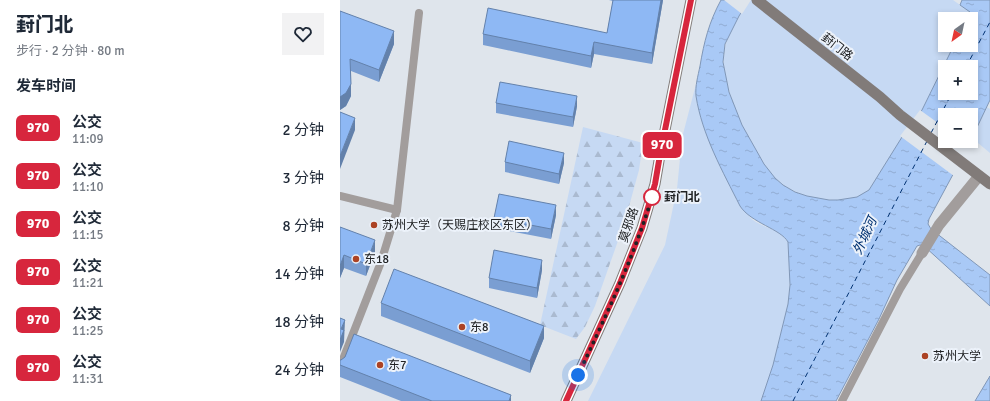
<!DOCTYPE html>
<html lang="zh">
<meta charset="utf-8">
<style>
:root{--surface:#fff;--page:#f2f2f3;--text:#1f2937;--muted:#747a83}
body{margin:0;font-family:Signika,"Noto Sans SC",sans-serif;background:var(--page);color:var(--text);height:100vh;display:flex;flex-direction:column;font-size:15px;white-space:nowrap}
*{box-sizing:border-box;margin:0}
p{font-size:13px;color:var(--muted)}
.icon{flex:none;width:22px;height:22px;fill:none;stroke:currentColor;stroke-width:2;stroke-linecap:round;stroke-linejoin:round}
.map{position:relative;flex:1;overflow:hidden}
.details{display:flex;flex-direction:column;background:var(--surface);width:340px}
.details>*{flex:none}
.badge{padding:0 8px;border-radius:6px;font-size:14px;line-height:26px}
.needle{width:26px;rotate:213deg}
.controls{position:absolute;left:598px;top:12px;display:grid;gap:8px}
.controls a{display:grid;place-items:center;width:40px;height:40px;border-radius:0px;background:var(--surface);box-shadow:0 2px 6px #0003;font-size:20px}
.you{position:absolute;width:20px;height:20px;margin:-10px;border:3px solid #fff;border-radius:50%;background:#1a73e8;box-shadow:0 0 0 6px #1a73e833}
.map>.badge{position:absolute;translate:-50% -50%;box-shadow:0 0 0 2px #fff}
h2{padding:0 16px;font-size:15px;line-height:36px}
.round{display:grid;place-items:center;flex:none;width:42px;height:42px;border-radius:0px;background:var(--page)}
.head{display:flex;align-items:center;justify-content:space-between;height:68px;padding:0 16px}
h1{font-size:19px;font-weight:800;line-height:30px}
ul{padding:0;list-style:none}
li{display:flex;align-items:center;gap:12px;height:48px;padding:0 16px}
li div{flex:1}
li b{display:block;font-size:15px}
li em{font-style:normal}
li .badge{min-width:44px;font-weight:700;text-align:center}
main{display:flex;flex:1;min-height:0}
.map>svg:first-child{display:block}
.forest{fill:url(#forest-firs)}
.park{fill:#c6d9f3}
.water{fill:url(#water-ripples);stroke:#8097b7;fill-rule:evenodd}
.pier{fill:#dfe5ec}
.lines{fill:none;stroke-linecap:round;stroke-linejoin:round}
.ferry{stroke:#003171;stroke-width:1;stroke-dasharray:5 4;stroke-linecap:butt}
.service{stroke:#a29d9c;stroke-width:8}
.minor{stroke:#a29d9c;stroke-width:11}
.secondary{stroke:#817b79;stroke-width:11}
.wall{fill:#7a9ed2}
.shaded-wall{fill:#6381ab}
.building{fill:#8eb8f4;stroke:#6381ab}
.line-casing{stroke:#fff;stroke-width:9}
.line{stroke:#d7263d;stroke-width:6}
.walk{stroke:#202224;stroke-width:4;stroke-dasharray:0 7.2}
.stop-dot{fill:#fff;stroke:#d7263d;stroke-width:2}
.poi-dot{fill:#ac4325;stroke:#ecf2fa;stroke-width:1.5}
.labels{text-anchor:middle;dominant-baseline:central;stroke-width:4;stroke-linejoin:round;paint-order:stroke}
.street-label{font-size:12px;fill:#202224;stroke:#ecf2fa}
.stop-label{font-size:12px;font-weight:bold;fill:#202224;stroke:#ecf2fa;text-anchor:start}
.poi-label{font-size:12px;fill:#202224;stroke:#ecf2fa;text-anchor:start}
.water-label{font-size:13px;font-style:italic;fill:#003171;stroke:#ecf2fa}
</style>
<main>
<section class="details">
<div class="head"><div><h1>葑门北</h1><p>步行 · 2 分钟 · 80 m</p></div><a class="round"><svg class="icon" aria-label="heart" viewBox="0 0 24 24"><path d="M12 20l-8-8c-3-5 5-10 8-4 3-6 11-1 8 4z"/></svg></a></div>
<h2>发车时间</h2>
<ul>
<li><span class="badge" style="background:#d7263d;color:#fff">970</span><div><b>公交</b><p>11:09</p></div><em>2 分钟</em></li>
<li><span class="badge" style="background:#d7263d;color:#fff">970</span><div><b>公交</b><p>11:10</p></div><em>3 分钟</em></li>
<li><span class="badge" style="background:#d7263d;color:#fff">970</span><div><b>公交</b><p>11:15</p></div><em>8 分钟</em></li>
<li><span class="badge" style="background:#d7263d;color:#fff">970</span><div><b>公交</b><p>11:21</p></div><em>14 分钟</em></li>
<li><span class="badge" style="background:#d7263d;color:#fff">970</span><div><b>公交</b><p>11:25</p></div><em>18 分钟</em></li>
<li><span class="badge" style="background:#d7263d;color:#fff">970</span><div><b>公交</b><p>11:31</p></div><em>24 分钟</em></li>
</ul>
</section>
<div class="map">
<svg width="650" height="401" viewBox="0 0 650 401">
<defs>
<pattern id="forest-firs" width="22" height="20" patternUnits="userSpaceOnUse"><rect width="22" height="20" fill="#c6d9f3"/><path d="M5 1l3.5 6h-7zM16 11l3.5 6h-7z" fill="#aabad0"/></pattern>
<pattern id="water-ripples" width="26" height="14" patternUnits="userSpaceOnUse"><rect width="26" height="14" fill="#a9c9f6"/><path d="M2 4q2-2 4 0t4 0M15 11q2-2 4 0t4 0" fill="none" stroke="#91acd3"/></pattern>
</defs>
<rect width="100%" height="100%" fill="#dfe5ec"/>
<path class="forest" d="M243,127L303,143L299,170L285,221L255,306L245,327L236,339L200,325Z"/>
<g class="park">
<path d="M409,0H613L630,12L627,19H605V45H614L582,110L562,137L529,190C519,198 508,200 495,200C473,200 452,193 436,179C414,159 383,90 384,61C384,36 396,20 409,0Z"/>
<path d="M356,84C356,122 377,157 395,190C399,197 404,211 410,217C418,227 441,229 448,242C449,262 451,283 448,303C444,335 433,366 424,396L421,401H248L325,245L337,189L342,138Z"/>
<path d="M647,107L650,109V153L632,138Z"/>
</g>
<g class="water">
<path d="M381,0H409L399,16L385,44L383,62L389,92L402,125L424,164L435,178L443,185L455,192L467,196L489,200H498L517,197L529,190L562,137L582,110L614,45H631V19H627L630,12L620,5L622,0H650V100L631,140V115H605V141H631L589,219L588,224L591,229L650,275V306L584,246L580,245L577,246L557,280L539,319L496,401H421L433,365L448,304L450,285L448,242C441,229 411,223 400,206C383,172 362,135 356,96C355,86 358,76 360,66C364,42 369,22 381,0ZM605,67H631V93H605Z"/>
<path d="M650,376V401H635Z"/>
</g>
<g class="pier">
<path d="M384,0H411L402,14Z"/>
<path d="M580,110L605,128V141H622L630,147L614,176L560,136Z"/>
</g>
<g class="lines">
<g class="ferry">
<path d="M626,67L650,22"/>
<path d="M591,133L612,93"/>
<path d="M453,401L587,141"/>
</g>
<g class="service">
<path d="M0,196L57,210"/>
<path d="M0,367L41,262L57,210L79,13"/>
<path d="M502,401L560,289L582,253"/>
</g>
<path class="minor" d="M582,253L599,225L639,176"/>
<g class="secondary">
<path d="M417,0L540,97L560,115L650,184"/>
<path d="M226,401L280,283L302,228L315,184L320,155L351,0"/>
</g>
</g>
<g class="wall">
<path d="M269,0H323L312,64L254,54L251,68L143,45V34L267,33L273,1Z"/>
<path d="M0,11L54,44L39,82L11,71V96L6,106L0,110Z"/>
<path d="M156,103L237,106L233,127L156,113Z"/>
<path d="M165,162L224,163L219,184L165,172Z"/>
<path d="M216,215L211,239L154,228V218Z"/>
<path d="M0,227L35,252L26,276L4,268L0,278Z"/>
<path d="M202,270L197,298L149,288V278Z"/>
<path d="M41,303L204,338L190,373L41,316Z"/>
<path d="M0,360L171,401H61L0,377Z"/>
</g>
<g class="shaded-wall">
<path d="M321,0H323L312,64V53Z"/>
<path d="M54,31V44L39,82V70Z"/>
<path d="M254,42V54L251,68V56Z"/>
<path d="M11,84V96L6,106L0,110V97Z"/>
<path d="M237,96V106L233,127V117Z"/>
<path d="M15,118V130L0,169V156Z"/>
<path d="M224,153V163L219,184V174Z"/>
<path d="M216,205V215L211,239V229Z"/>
<path d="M35,240V252L26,276V264Z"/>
<path d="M4,255V268L0,278V266Z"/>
<path d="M202,260V270L197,298V288Z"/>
<path d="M5,320L4,342L0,352V340L1,329Z"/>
<path d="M204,326V338L190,373V361Z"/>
<path d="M171,395V401H169Z"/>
</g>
<g class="building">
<path d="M273,0H321L312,53L254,42L251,56L143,34L148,8L267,33Z"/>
<path d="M0,11L54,31L39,70L10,59L11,84L6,93L0,97Z"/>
<path d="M160,82L237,96L233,117L156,103Z"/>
<path d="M0,112L15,118L0,156Z"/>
<path d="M169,141L224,153L219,174L165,162Z"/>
<path d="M159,194L216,205L211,229L154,218Z"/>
<path d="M0,227L35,240L26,264L4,255L0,266Z"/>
<path d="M154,250L202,260L197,288L149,278Z"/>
<path d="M54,269L204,326L190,361L41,303Z"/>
<path d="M0,318L5,320L1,329L4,330L0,340Z"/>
<path d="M14,334L171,395L169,401H92L0,365V360H1L5,357Z"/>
</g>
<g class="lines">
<defs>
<path id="line" d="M226,401L280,283L302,228L315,184L320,155L351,0"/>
</defs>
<use href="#line" class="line-casing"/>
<use href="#line" class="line"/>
<path class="walk" d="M238,375C266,316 294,257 313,194L312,197"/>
</g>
<circle class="stop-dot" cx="312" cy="197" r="8"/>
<g class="poi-dot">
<circle cx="34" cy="225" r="4"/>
<circle cx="16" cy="259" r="4"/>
<circle cx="122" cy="327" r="4"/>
<circle cx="585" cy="356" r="4"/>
<circle cx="40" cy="365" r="4"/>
</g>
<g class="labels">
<g class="street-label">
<text transform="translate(497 47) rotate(38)">葑门路</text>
<text transform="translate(289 225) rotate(-71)">莫邪路</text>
</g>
<g class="stop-label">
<text x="324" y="197">葑门北</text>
</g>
<g class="poi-label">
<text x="42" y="225">苏州大学（天赐庄校区东区）</text>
<text x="24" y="259">东18</text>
<text x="130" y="327">东8</text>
<text x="593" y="356">苏州大学</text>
<text x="48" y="365">东7</text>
</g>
<g class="water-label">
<text transform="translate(525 236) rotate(-65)">外城河</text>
</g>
</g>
</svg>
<div class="controls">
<a><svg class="needle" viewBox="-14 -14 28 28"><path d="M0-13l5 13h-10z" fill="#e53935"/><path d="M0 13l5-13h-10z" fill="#747a83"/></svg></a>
<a>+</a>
<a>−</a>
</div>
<div class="you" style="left:238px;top:375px"></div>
<b class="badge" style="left:322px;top:145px;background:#d7263d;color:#fff">970</b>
</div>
</main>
